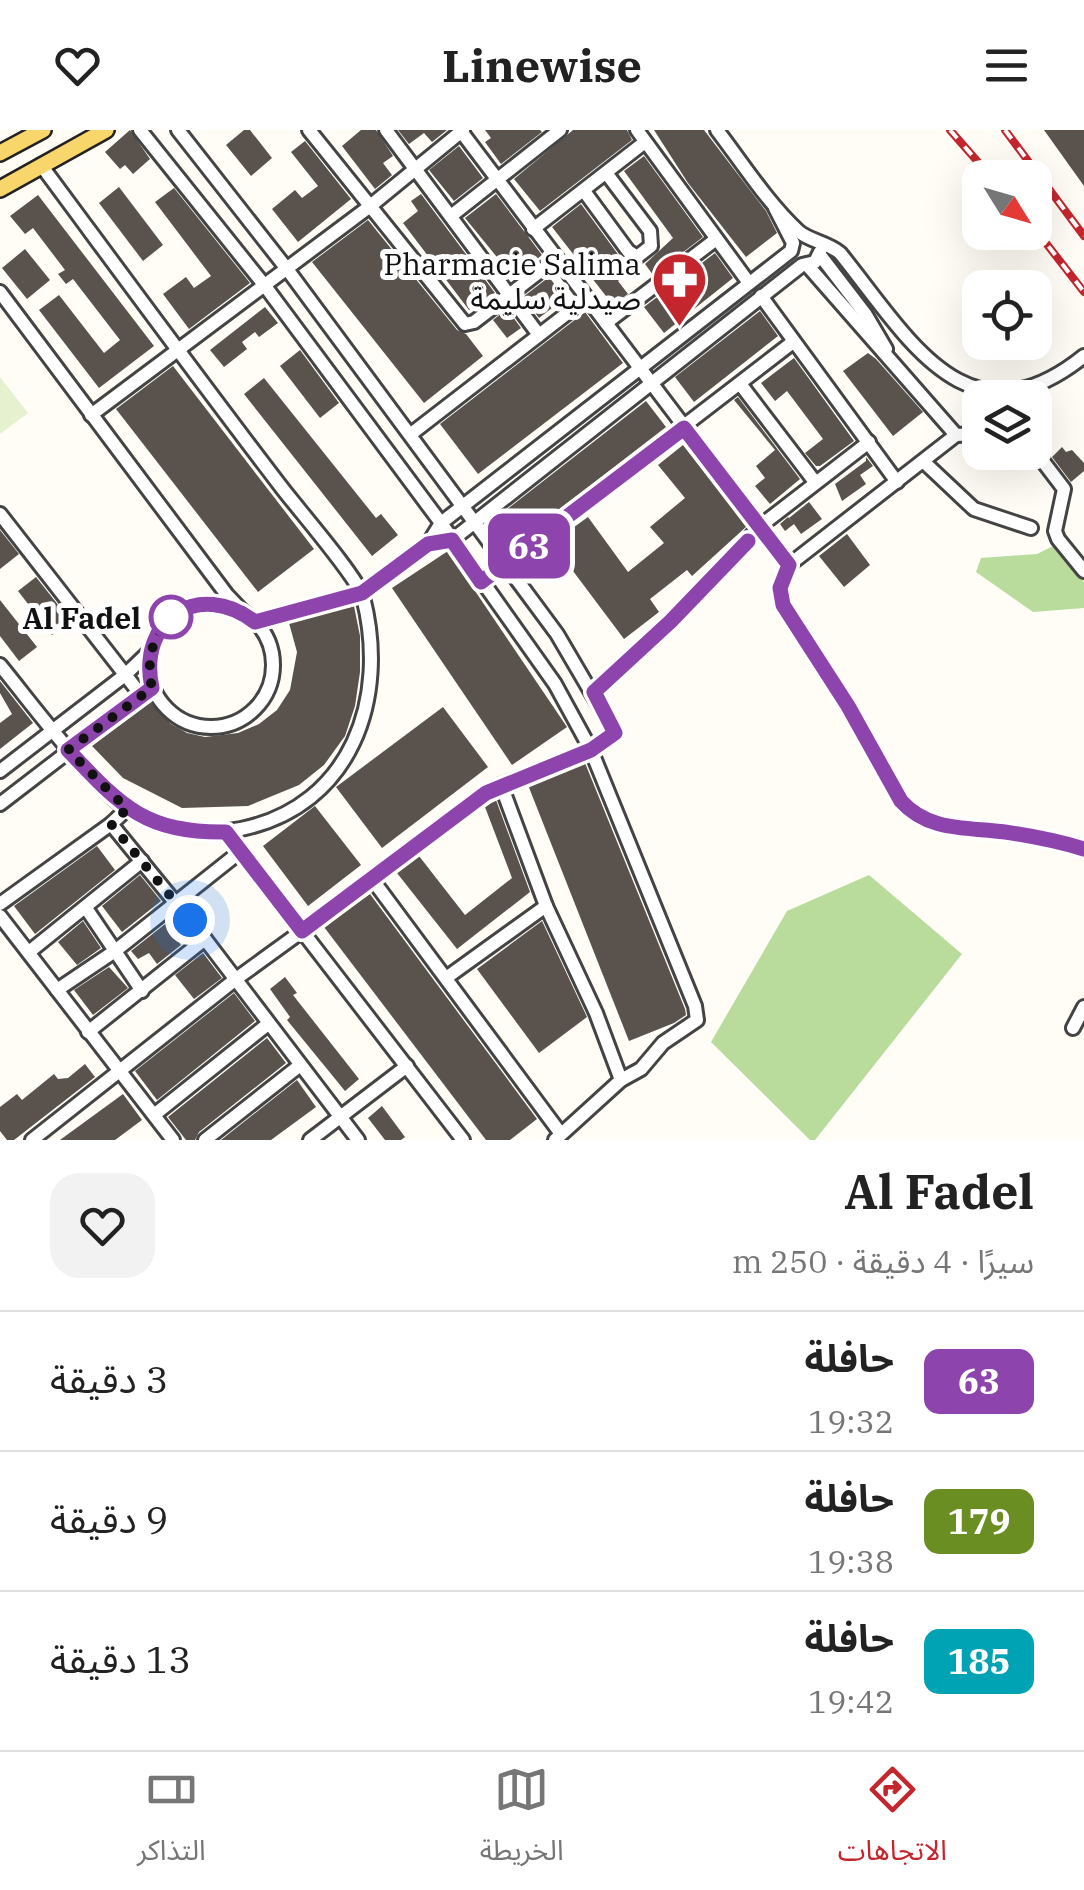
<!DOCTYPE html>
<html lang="ar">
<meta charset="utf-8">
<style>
:root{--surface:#fff;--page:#f2f2f2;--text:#222;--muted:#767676;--line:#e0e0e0;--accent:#c4262e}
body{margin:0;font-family:"IBM Plex Serif","Noto Sans Arabic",serif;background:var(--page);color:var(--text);direction:rtl;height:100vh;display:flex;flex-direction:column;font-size:38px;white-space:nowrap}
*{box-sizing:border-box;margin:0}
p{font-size:32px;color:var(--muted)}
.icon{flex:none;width:55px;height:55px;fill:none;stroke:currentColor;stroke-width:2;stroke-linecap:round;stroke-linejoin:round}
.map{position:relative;height:1010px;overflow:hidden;direction:ltr}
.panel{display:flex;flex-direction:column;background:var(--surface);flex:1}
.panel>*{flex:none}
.badge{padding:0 20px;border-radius:15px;font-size:35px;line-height:65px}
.needle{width:65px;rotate:127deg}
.buttons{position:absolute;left:962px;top:30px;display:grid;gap:20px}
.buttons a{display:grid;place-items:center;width:90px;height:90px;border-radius:20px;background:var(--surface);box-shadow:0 10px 40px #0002;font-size:50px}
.you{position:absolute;width:50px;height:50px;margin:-25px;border:8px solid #fff;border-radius:50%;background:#1a73e8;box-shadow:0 0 0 15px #1a73e833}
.map>.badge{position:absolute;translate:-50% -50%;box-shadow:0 0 0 5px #fff}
.round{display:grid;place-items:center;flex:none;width:105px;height:105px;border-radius:30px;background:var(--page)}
.head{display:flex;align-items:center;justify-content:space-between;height:170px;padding:0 50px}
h1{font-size:48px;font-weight:700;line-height:75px}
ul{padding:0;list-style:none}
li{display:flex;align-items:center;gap:30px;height:140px;padding:0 50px;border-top:2px solid var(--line)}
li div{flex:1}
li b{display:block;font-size:38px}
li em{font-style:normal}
li .badge{min-width:110px;font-weight:700;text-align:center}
header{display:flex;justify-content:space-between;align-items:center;height:130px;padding:0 50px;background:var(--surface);font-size:45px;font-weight:700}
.dock{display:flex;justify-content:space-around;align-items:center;height:140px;border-top:2px solid var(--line);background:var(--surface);font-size:28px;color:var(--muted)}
.dock a{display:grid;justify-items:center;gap:5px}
.dock .current{color:var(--accent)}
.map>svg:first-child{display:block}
.forest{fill:#b9dc9c}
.pitch{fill:#e6f2cf}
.building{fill:#5a524d}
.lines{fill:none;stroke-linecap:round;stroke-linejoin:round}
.minor-casing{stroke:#444;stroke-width:18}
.major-casing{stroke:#222;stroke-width:20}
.minor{stroke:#fff;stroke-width:12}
.major{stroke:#f9d66b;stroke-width:15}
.rail-casing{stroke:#c4262e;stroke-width:8}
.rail{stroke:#fff;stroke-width:4;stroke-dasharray:11;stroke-linecap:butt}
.line-casing{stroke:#fff;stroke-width:22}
.line{stroke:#8e44ad;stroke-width:15}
.walk{stroke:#111;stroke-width:10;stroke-dasharray:0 18}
.stop-dot{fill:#fff;stroke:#8e44ad;stroke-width:5}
.labels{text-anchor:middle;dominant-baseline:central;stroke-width:10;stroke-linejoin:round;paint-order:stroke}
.poi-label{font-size:30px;fill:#111;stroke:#fff;text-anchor:end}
.stop-label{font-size:30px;font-weight:bold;fill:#111;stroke:#fff;text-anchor:end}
</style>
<header><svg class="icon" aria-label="menu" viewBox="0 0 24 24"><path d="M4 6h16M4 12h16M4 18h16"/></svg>Linewise<svg class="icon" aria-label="heart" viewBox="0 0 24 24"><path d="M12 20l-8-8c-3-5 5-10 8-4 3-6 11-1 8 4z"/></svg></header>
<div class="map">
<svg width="1084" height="1010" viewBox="0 0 1084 1010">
<rect width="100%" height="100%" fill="#fffdf5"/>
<g class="forest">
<path d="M1053,416L1084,452V478L1033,482L976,442L981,428L1037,424Z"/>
<path d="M869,745L962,824L815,1010H810L711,912L787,781Z"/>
</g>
<path class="pitch" d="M0,247L28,283L0,304Z"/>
<g class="building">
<path d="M130,0L150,29L133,44L125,35L120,39L105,22Z"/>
<path d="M244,0H250L272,28L251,46L226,15Z"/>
<path d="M361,0H376L393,26L383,33L392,45L375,59L342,16Z"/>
<path d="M398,0H447L432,12L424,3L409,14Z"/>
<path d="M485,0H540L542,2L501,34L485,12L491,8Z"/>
<path d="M573,0H627L632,10L540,81L514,49Z"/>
<path d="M654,0H704L766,81L777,103L746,127L688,53Z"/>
<path d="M1044,0H1084V56Z"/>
<path d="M305,11L351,69L298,112L272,79L295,60L302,68L318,56L291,22Z"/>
<path d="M459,16L483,48L454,71L429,40Z"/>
<path d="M644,26L703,107L653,145L645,134L673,108L624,41Z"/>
<path d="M119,57L163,115L143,131L99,73Z"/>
<path d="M174,58L250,153L189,199L163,164L186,147L194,158L211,146L155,72Z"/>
<path d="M421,64L495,163L469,180L403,93L418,81L411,71Z"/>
<path d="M496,64L542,125L514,148L465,88Z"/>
<path d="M38,65L154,216L99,258L39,180L59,165L104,223L120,210L73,149L66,154L58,144L65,140L33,98L25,104L10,86Z"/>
<path d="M581,74L620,127L635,137L618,151L628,164L613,175L552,97Z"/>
<path d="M368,90L457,200L466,204L483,226L424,273L312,132Z"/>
<path d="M25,119L50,150L27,169L2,138Z"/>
<path d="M715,123L733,148L664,203L644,177Z"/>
<path d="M549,147L565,168L539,188L523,167Z"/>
<path d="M265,177L278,193L259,207L255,202L242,212L247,219L224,237L210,220Z"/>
<path d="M507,179L521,198L507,208L493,190Z"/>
<path d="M760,181L778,206L694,272L675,247Z"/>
<path d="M585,182L623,233L478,344L440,294Z"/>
<path d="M300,220L339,273L320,288L280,236Z"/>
<path d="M868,223L876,229L923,282L893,306L843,241Z"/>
<path d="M794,228L854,311L820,336H816L805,323L823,309L787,261L775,271L761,253Z"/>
<path d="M173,236L314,419L258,462L116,279Z"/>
<path d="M264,248L376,388L381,384L398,405L372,426L244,264Z"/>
<path d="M738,267L800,349L770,374L755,356L765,348L756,336L775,320L734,270Z"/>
<path d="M646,271L666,297L512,416L492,391Z"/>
<path d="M683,315L747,396L692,446L687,440L650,469L659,482L624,509L552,413L588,387L628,442L664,413L650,397L685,368L658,335Z"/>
<path d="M1062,317L1066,322L1072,320L1084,333V341L1071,352L1052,327Z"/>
<path d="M866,327L873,336L860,345L866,354L842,371L835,354L866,331Z"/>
<path d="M809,372L822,389L801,404L794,394L785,401L780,394L788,387L793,393L789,388Z"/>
<path d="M0,400L19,424L0,439Z"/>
<path d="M847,404L870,435L844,457L819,426Z"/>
<path d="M448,421L567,597L512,635L392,458Z"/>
<path d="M36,447L70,490L52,505L18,461Z"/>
<path d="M0,470L37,517L19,531L0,506Z"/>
<path d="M354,476L360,506V542L355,576L345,606L324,635L299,655L248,676L182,678L123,648L92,616L150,572L171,594L187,603L205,607L238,603L259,594L277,580L290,560L297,522L289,493Z"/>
<path d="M0,551L33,593L0,619V593L12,584L0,563Z"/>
<path d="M443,577L488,637L382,718L336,657Z"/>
<path d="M585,633L685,879L686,885L674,893L629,911L528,655Z"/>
<path d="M496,670L530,762L457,819L397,743L419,726L465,785L512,748L485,677Z"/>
<path d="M315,676L361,735L308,776L263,716Z"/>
<path d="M97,716L115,740L35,804L14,776Z"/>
<path d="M140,745L161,771L122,802L102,776Z"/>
<path d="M370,764L537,989L510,1010H486L324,797Z"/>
<path d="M174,787L180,794L171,801L181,815L157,834L149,823L138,829L131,821Z"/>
<path d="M83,791L101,818L77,835L58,812Z"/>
<path d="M542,791L587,887L539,923L477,839Z"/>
<path d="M203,823L222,848L194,869L175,845Z"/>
<path d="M109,837L128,858L93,885L74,860Z"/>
<path d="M285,847L297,863L293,865L359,949L345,961L287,890L290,887L270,859Z"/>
<path d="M234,863L255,891L157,970L135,941Z"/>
<path d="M267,908L286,933L199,1002L195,1010H186L168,987Z"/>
<path d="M85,934L95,947L14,1010H7L0,1001V977L17,964L22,970L54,944L58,949L68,948Z"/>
<path d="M297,950L316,977L271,1010H221Z"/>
<path d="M123,964L142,990L115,1010H60Z"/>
<path d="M382,976L405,1007L401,1010H385L368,988Z"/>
</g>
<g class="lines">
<defs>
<g id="minor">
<path d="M140,0L265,156L441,393L555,554L591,620L695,876L697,890L663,913L641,939L621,950L555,1010"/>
<path d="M309,0L465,194L474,192L556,129"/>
<path d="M386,0L539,205"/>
<path d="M460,0L789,435"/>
<path d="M637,0L749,153"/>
<path d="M717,0C743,34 767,72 798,101C809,111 827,112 840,123C908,207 967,320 1084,226"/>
<path d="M584,61L628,121L637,127L651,116L650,101L607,44"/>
<path d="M451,86L560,0"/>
<path d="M533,99L645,12"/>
<path d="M820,125L866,185L886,219"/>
<path d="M808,136L956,305"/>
<path d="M0,162L227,465L245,484"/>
<path d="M761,166L897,352"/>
<path d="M606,193L715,110"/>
<path d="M741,255L815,352"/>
<path d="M91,285L369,77L463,0"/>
<path d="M411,304L587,168"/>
<path d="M980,304L956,305L789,435L780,458L783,475L848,576L901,671C930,703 973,698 1013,703C1038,707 1060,712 1084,719"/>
<path d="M1035,321L1064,359L1055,401L1058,409L1084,441"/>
<path d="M924,332L974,379L1031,398"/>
<path d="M0,384L141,565"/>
<path d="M428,414L452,410L802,135L815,132L820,122"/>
<path d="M481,452L793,212"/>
<circle cx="211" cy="535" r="62"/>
<path d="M255,492L362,463L428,414L441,393L791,121L793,113L775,78"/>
<path d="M0,535C30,572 59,611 92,646C102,657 112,669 125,677C159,698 201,707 241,699C352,676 389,568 363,467C358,448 298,379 282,358C200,251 121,143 41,35"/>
<path d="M594,562L717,445L759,397L869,312"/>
<path d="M0,641L125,545L150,521"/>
<path d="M501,655L546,776L596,883L621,950"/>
<path d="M0,674L146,562"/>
<path d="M111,694L205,809L358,1010"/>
<path d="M226,702L463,1010"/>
<path d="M372,749L561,1004"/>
<path d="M0,774L111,694L127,679"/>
<path d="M86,778L142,861"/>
<path d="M0,786L173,1010"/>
<path d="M29,822L142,731"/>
<path d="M446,848L546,776"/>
<path d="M57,860L115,821L241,721"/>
<path d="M1073,898L1084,877"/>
<path d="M88,902L205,809"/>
<path d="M154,985L268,894"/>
<path d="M32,1010L236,849L356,762L463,679L501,655L591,620L615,603L557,504L287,139L178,0"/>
<path d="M205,1010L299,936"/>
<path d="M310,1010L407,936"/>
</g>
<g id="major">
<path d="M0,23L43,0"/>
<path d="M0,59L106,0"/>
</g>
</defs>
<use href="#minor" class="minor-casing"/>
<use href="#major" class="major-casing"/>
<use href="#minor" class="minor"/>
<use href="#major" class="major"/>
<defs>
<g id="rail">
<path d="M950,0L992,48"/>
<path d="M1005,0L1084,106"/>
<path d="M1035,99L1084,162"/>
</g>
</defs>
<use href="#rail" class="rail-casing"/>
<use href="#rail" class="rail"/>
</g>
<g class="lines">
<defs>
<path id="line" d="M748,411L671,491L594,562L615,603L591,620L486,663L302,801L226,702C144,703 120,675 68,620L152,558C137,489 199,449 255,492L362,463L428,414L452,410L481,452L684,298L789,435L780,458L783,475L848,576L901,671C929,702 967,697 1005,702C1032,706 1058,711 1084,719"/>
</defs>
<use href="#line" class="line-casing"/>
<use href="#line" class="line"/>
<path class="walk" d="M171,487C152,506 146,531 152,558L68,620L127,679L111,694L190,790"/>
</g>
<defs>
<symbol id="pharmacy-pin" viewBox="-11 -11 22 30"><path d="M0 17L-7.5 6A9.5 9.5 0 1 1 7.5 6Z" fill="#c4262e" stroke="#fff"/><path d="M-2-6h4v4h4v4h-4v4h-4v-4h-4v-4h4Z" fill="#fff"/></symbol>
</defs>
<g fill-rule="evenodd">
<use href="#pharmacy-pin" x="648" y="118" width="63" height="86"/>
</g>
<circle class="stop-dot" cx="171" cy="487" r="20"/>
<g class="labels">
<g class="poi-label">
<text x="641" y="133">Pharmacie Salima<tspan x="641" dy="34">صيدلية سليمة</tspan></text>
</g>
<g class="stop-label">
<text x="141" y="487">Al Fadel</text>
</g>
</g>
</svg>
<div class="buttons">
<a><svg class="needle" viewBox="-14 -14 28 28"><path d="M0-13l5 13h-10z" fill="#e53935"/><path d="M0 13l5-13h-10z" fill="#767676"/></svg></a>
<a><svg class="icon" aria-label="locate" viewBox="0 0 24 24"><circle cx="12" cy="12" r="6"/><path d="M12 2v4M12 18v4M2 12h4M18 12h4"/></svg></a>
<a><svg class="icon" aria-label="layers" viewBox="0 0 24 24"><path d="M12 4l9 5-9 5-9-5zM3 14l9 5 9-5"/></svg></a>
</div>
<div class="you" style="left:190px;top:790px"></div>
<b class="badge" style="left:529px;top:416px;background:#8e44ad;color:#fff">63</b>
</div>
<section class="panel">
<div class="head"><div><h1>Al Fadel</h1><p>سيرًا · 4 دقيقة · 250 m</p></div><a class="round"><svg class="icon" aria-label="heart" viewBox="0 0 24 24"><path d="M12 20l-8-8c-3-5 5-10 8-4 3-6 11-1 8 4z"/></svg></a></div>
<ul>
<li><span class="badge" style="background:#8e44ad;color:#fff">63</span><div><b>حافلة</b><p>19:32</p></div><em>3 دقيقة</em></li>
<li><span class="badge" style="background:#6b8e23;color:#fff">179</span><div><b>حافلة</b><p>19:38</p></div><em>9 دقيقة</em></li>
<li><span class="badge" style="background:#00a3b4;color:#fff">185</span><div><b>حافلة</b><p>19:42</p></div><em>13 دقيقة</em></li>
</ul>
</section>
<nav class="dock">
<a class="current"><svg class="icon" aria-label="directions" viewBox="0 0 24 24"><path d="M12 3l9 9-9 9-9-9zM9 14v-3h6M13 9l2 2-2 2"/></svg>الاتجاهات</a>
<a><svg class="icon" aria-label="map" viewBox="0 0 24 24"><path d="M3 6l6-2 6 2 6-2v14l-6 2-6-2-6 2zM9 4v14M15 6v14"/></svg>الخريطة</a>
<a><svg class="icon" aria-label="tickets" viewBox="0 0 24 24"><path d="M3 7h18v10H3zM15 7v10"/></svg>التذاكر</a>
</nav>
